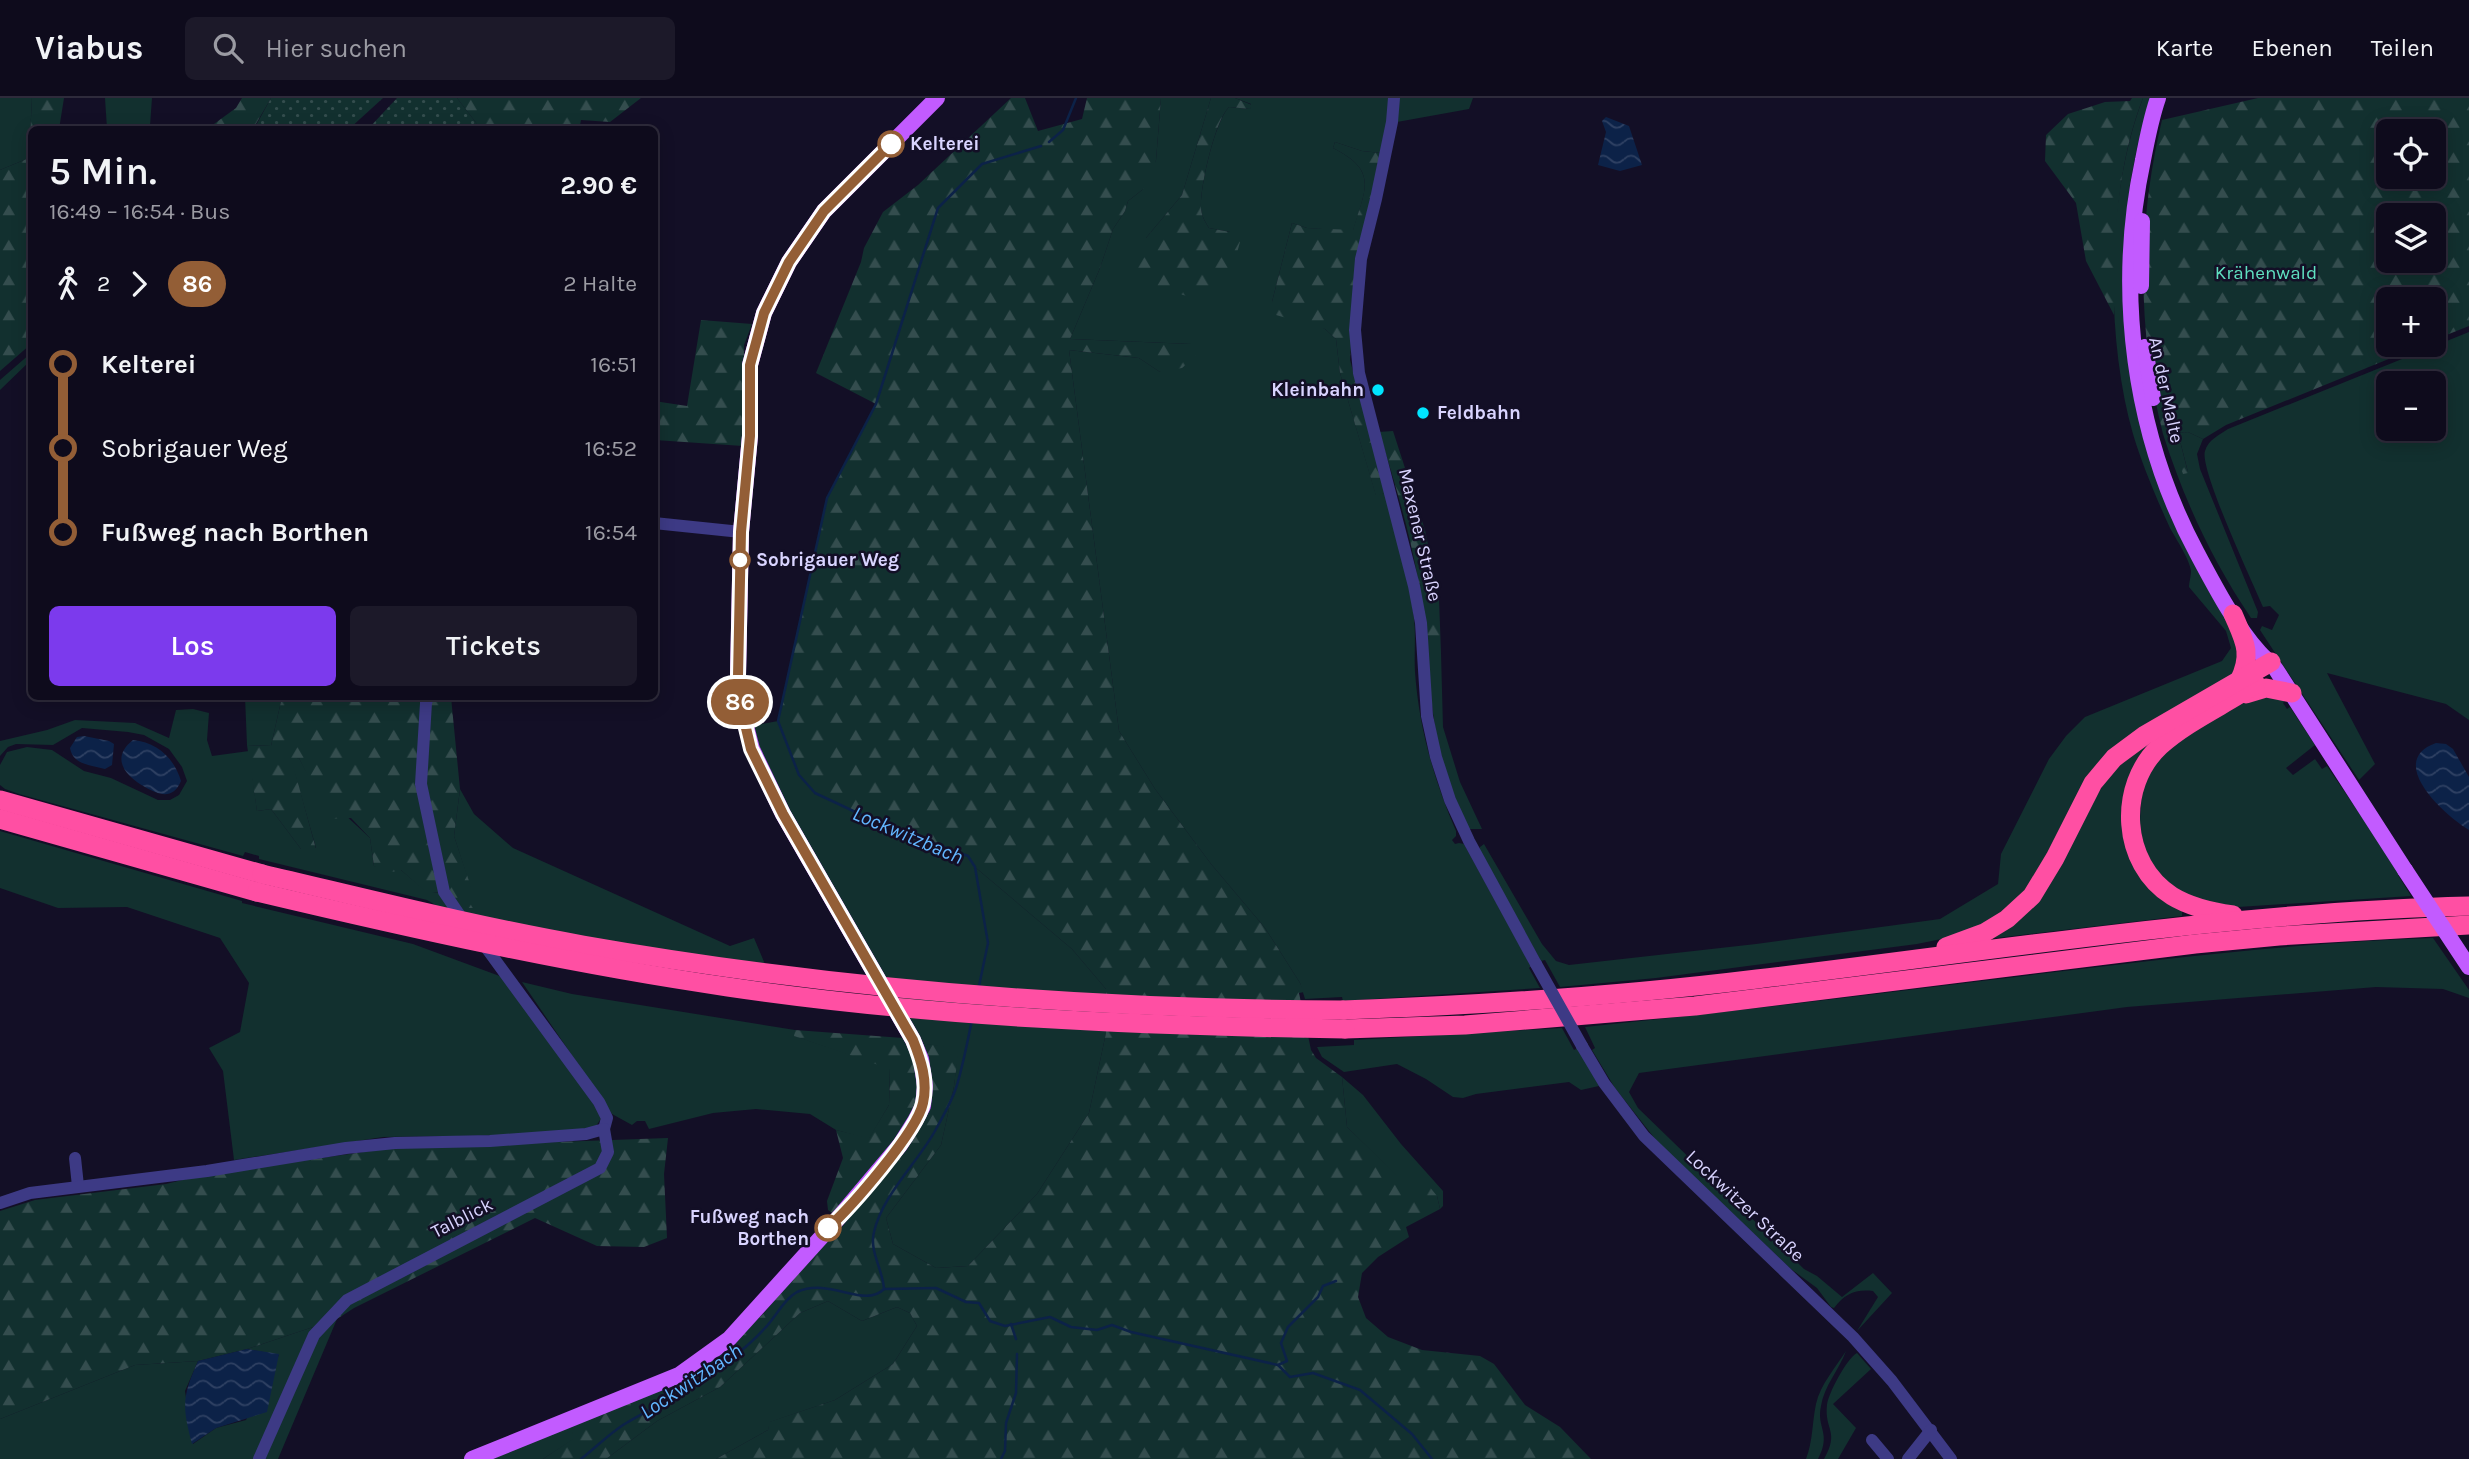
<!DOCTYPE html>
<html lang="de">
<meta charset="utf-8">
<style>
:root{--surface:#0e0b1c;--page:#1c1929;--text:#f1f3f6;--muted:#9b9ba3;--line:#2e2b3b;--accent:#7c3aed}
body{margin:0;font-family:Karla,sans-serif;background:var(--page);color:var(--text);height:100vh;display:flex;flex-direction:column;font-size:26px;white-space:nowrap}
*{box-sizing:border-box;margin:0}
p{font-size:23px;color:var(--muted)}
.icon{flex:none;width:38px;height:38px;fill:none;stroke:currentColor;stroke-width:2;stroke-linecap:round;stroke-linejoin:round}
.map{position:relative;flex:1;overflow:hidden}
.panel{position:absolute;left:28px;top:28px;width:630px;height:574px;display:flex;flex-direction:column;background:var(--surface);border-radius:10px;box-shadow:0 4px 18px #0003,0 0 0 2px var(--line)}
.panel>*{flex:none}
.badge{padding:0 14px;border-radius:23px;font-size:24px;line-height:46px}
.controls{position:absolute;left:2376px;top:21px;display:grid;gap:14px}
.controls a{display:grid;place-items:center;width:70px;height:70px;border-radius:10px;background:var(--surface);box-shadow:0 4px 18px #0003,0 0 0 2px var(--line);font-size:35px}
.map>.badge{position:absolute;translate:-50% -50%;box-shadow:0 0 0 4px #fff}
.legs{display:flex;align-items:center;gap:10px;height:77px;padding:0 21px;font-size:23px}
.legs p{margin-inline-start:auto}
.overview{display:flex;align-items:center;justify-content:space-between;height:119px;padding:0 21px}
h1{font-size:38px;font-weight:600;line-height:52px}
.button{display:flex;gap:14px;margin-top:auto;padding:14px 21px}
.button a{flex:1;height:80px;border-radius:10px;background:var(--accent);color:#fff;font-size:28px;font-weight:600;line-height:80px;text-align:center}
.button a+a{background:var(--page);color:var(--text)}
ul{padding:0 21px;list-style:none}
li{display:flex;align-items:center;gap:24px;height:84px;font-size:26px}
li i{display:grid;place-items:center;width:10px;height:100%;margin:0 9px;background:currentColor}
li i::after{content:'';width:18px;height:18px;margin:-9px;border:5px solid;border-radius:50%;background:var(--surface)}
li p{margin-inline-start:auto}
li:first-child i{background:linear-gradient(#0000 50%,currentColor 0)}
li:last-child i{background:linear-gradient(currentColor 50%,#0000 0)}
header{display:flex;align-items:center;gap:42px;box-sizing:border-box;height:98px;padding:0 35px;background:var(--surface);border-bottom:2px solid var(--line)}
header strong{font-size:33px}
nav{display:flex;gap:38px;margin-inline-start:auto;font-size:24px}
.search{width:490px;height:63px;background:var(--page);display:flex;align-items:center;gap:18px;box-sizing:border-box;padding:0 24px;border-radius:10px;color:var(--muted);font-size:26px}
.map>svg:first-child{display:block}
.green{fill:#12302f;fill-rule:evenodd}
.forest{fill:url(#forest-firs);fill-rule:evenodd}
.garden{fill:url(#garden-dots)}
.water{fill:url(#water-waves)}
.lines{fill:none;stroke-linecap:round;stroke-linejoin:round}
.stream{stroke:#0c2248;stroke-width:2.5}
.minor{stroke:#3d3a85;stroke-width:12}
.major{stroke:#c25bff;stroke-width:16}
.highway{stroke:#ff4fa3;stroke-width:19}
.minor-bridge{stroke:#3d3a85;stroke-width:12}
.major-bridge{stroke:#c25bff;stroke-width:16}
.highway-bridge{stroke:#ff4fa3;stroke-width:19}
.line-1-casing{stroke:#fff;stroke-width:16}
.line-1{stroke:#935e36;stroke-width:10}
.stop-1-dot{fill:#fff;stroke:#935e36;stroke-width:3.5}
.poi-dot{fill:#00e5ff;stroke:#130f26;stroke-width:2.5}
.labels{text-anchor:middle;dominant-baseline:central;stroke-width:5;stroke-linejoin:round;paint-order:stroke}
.stop-label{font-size:19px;font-weight:bold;fill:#d9d4ff;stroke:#130f26;text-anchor:start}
.park-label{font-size:19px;fill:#5fe0c0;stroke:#130f26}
.poi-label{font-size:19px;font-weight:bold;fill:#d9d4ff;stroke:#130f26;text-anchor:end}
.street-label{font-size:19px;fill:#d9d4ff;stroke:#130f26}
.water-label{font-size:21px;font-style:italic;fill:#62b6ff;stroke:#130f26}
</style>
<header>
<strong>Viabus</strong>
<div class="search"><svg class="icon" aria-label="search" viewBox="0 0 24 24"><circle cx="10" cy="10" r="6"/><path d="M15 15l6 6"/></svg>Hier suchen</div>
<nav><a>Karte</a><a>Ebenen</a><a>Teilen</a></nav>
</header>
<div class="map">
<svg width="2469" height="1361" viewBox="0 0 2469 1361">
<defs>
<pattern id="forest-firs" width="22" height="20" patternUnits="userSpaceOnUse" patternTransform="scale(1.75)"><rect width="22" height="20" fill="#12302f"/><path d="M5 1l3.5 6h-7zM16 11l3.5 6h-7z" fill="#344d4e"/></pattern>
<pattern id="garden-dots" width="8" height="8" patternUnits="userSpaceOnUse" patternTransform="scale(1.75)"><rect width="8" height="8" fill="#12302f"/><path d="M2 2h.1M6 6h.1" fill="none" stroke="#344d4e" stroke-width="1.8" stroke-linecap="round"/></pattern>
<pattern id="water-waves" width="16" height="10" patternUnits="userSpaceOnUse" patternTransform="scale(1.75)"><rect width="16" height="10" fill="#0c2248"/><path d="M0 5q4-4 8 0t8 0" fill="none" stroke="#2f4163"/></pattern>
</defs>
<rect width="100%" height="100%" fill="#130f26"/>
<g class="green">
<path d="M0,0H32L29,60L0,72Z"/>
<path d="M105,0H152L150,28L144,31H107Z"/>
<path d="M1161,0H1211L1182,97L1146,140L1230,134L1209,130C1205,124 1201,117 1201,109C1200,89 1215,23 1229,9L1250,11L1251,6L1235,0H1388V23L1381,55L1362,53L1335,44L1333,50C1379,73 1365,91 1353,133L1307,130L1292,125L1272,204L1325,231L1336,241L1340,275L1376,397L1385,395C1396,436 1409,478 1414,520C1416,538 1414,556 1415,574C1419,630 1434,682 1456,733V738L1452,742L1455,746L1459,745L1464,746L1531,868L1529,870L1540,890L1343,903L1342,899L1305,901L1300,885L1265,830L1211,766L1155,691L1119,633L1069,252L1139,260L1160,274L1191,246L1070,241L1100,170L1113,131L1125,113L1128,103L1142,92L1156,62Z"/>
<path d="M1398,0H1473L1469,11L1397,24Z"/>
<path d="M2143,0H2151L2138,45L2130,86L2124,145L2142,325L2241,543L2235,579L2122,648L2018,805L1966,836L1917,846L1656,880L1560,889L1545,862L1541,863L1480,753V749L1484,746L1542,846L1556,863L1569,867L1756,846L1940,821L1998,786L2001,756L2049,661L2066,638L2085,619L2222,563L2231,550L2226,533L2189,489C2189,485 2191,478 2191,473C2190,462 2176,441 2170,430C2158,404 2141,364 2133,336C2105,237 2106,97 2143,0Z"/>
<path d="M2469,234V622L2446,606L2327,575L2375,666L2359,682L2260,532L2262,528L2272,532L2279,517L2270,508L2263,509C2253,485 2199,371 2205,353C2208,342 2219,337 2228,331ZM2389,285H2434V331H2389Z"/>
<path d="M31,255V262L0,292V282Z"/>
<path d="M2188,334L2203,341L2197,356L2200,371L2258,514L2257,520H2251C2212,462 2184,402 2163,336L2168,335L2188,374L2178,335Z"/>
<path d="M1427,555H1441L1443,629L1460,684L1482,731H1468C1438,670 1432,621 1427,555Z"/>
<path d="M2264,595L2285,602L2283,605L2287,611L2290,609L2315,647L2286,670L2293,677L2315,661L2322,671L2327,668L2400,775L2398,777L2411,798L2238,809L2188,800L2156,776L2139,744L2142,685L2165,650L2237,606Z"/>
<path d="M245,599H282L271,648L247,647Z"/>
<path d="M193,611L209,615L207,642L212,658L249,653L257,713L271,711L301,751L316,750L291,662L299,660L314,688L370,740L374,768L401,772L426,793L439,795L456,819L427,802L259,761V758L245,754L243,758L19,696L5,691L0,687V667L7,654L27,649L52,652L84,673L111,680L158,702H170L179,697L187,683L182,669L169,651L144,637L128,634L82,630L53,647L16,646L8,649L0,658V643L47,632L75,622L135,625L169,640L176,612Z"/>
<path d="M778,623L783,637L857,714L881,726L968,758L975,769L1072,851L1106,891V935L1089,1015L1037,1096L968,1168L936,1170L893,1146L886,1120L941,1047L954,988L958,951L918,945L767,674L752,628Z"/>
<path d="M2176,628L2123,721L2182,810V818L1988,841L2070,742L2117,664Z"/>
<path d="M460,691L474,716L513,750L730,848L754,840L770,878L504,834L458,810H477L454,738Z"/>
<path d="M0,733L242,803V805L413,846L505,880L578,982L602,1019L596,1028L583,1033L522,1037L383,1039L234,1062L223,973L209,950L240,934L249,885L220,840L127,809L58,810L0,790Z"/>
<path d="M2433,840L2469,892V900L2443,891L2376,889L2127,909L1639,975L1629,994L1638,1010L1804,1171L1817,1178L1842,1199L1873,1175L1892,1195L1857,1233L1878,1199L1873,1193C1855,1191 1845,1196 1834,1210L1831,1209L1817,1190L1791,1171L1660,1047L1615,990L1592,952L1595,950L1585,929C1720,915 1855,899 1990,882C2138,864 2285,845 2433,840Z"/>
<path d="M522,884L572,896L795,932V938L890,970L889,1007L869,1041L836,1032L810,1016L756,1011L713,1015L649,1031L645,1023H637L632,1027L612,1016Z"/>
<path d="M1562,930L1574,952L1578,950L1599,988L1581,992L1569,984L1476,996L1463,1000L1453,999L1426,981L1397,966L1344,974L1322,959L1317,949L1354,947V942Z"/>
<path d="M1342,979L1363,997L1401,1046L1443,1093V1108L1440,1111L1437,1098L1406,1087L1347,1029Z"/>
<path d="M828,1203L862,1223L897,1209L910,1215L917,1228L893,1266L835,1302L770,1324L768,1332L716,1361H606L657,1323L720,1289L800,1215Z"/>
<path d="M337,1221L278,1361H0V1321L135,1267L198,1263L185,1293L193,1346L216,1330L246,1322L279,1257L247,1251Z"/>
<path d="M1846,1253C1839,1272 1824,1288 1821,1308C1816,1330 1832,1335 1818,1361H1806C1813,1343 1812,1325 1816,1306C1820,1287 1836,1269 1846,1253Z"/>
<path d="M1857,1255L1871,1271L1833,1306L1856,1330L1838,1361H1824C1840,1333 1824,1332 1827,1307C1828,1296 1847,1260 1857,1255Z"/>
<path d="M571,1326L574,1341L543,1361H484Z"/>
</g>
<g class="forest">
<path d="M32,0H64L59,31L32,32L31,246L0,273V72L29,60Z"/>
<path d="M242,0H271L253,31H207L236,10Z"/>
<path d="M457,0H641L610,24L581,22L579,32L481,31Z"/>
<path d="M1011,0H1025L1038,33L1082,21L1087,0H1161L1156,62L1151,80L1142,92L1128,103L1125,113L1113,131L1100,170L1070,241L1191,246L1196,258L1182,270L1160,274L1139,260L1069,252L1119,633L1155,691L1211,766L1265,830L1300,885L1304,894L1299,895L1311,952L1316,960L1342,979L1347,1029L1406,1086L1424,1082L1437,1098L1440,1111L1406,1129L1409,1139L1378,1159L1362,1175L1358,1199L1366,1220L1388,1239L1422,1252L1480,1258L1494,1266L1525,1307L1560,1329L1591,1361H716L768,1332L769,1324L835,1302L893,1266L917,1228L910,1215L897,1209L862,1223L828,1203L800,1215L720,1289L657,1323L606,1361H543L573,1341L571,1326L734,1245L765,1214L917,1030L918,945L959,950L954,988L941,1047L886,1120L893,1146L936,1170L968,1168L1037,1096L1089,1015L1106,935V891L1072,851L975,769L968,758L881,726L815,695L799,677L778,623L827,400L876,306L816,275L861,164L864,150L883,114L918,87Z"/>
<path d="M1211,0H1235L1252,7L1250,11L1229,9C1215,22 1200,89 1201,109C1201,117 1205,124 1209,130L1230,134L1240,144L1230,180L1212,191L1190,199L1149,187L1135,170L1146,140L1182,97Z"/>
<path d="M2132,0H2143C2116,69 2114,144 2114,217L2086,163L2076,105L2045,63L2046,37L2068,16L2105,4L2130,3Z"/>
<path d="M2258,0H2469V228L2434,242V201H2389V247H2423L2226,327L2203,341L2188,334L2178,335L2188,375L2183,376L2169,336H2163C2137,231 2137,127 2162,22ZM2389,33H2434V79H2389ZM2389,117H2434V163H2389Z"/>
<path d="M1335,44L1362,53L1381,55L1352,231L1350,262L1385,395L1376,398L1340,275L1336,241L1325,231L1276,217L1272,204L1292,125L1307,130L1353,132C1365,91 1379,73 1333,50Z"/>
<path d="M701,222L752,226L744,247L743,348L655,342L654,303L687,308Z"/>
<path d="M1393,333L1425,432L1439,501L1441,555H1427C1423,479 1402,407 1379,334Z"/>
<path d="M282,599H451L460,691L454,738L478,810H458L448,795L426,794L401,772L387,775L374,768L370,740L351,720L329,721L299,660L292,663L316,751H301L271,711L257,713L247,647L271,648Z"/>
<path d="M795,932L903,940C910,955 918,970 918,987C920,1029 861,1086 835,1117L828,1112L827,1103L843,1060L836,1032L869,1040L889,1007L890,971L794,938Z"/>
<path d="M668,1040L664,1076L667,1140L644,1149L597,1148L535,1120L354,1210L337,1221L247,1251L198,1263L135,1267L0,1321V1113L35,1102L166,1086L207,1076L392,1050Z"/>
</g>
<g class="garden">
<path d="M271,0H383L349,31H254Z"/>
<path d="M397,0H457L481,31H368Z"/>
</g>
<g class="water">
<path d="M1606,19L1629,28L1642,67L1620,73L1598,67L1606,34L1602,23Z"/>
<path d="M84,638L109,643L114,646L112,667L105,671C91,667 73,667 70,650L77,639Z"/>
<path d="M133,642C157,644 174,660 181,683C173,702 159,697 145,689C125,678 110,660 133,642Z"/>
<path d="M2436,645L2446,646L2453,651L2469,679V732C2444,717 2385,663 2436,645Z"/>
<path d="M247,1251L279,1256L267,1314L216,1330L192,1346C182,1308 182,1299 198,1263Z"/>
</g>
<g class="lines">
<g class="stream">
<path d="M1049,44L1063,32L1076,0"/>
<path d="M979,888L988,845L975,769L968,758L881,726L815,695L799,677L778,623L827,400L876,306L938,110L982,66L1041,48"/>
<path d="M884,1191L936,1190L966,1204L979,1205L990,1223L1005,1228L1050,1219L1071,1229L1097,1232L1112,1227L1131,1234L1278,1267L1290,1279L1313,1275L1360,1292L1412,1336L1432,1361"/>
<path d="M1011,1226L1016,1241"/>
<path d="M1278,1267L1287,1263L1281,1245L1288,1229L1318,1199L1323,1188L1336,1183"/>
<path d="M581,1361C595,1350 608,1337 623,1327C662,1304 702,1285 737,1256C747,1248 757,1239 765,1230C775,1220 784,1201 797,1194C830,1179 864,1211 884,1191C883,1172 869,1153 874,1134C882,1098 917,1065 935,1033C942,1020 951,1005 956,990C963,968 967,945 972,922"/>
<path d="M1001,1361L1005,1353L1006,1325L1016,1295L1017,1256"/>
</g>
<g class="minor">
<path d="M1394,0L1392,24L1376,101L1361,161L1355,232L1359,275L1414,488L1421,525L1427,618L1436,659L1450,702L1469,743L1536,866"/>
<path d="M654,425L741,434"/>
<path d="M428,598L426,605L421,686L444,794L463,822"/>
<path d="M482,844L599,1004L607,1020L604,1031"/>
<path d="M1582,948L1604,985L1644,1038L1853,1239L1892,1283L1951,1361"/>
<path d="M75,1060L78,1088"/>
<path d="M0,1105L30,1095L207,1073L346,1050L395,1045L490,1043L586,1036L604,1031"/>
<path d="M1872,1342L1888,1361"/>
<path d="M259,1361L314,1237L347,1202L600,1070L608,1054L604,1031"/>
<path d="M1908,1361L1931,1332"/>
</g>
<g class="major">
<path d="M2158,0C2151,20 2147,41 2143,62C2115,192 2133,336 2197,455C2213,485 2236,529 2259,554C2265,561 2272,565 2277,573L2405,772"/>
<path d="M2141,188L2142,123"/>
<path d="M2145,249L2153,300"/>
<path d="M472,1361L679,1277L729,1241L835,1124L900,1047L915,1023L923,1008L925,988L921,961L913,942L783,716L752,651L740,605L738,577L741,434L750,338V267L764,215L789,164L824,113L937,0"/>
</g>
<g class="highway">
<path d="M2233,516C2244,542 2253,555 2239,583"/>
<path d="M2246,596L2266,590L2292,595"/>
<path d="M0,702L262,776"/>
<path d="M0,721L257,794"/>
<path d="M2233,817C2212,814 2190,809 2172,798C2121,766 2117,688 2160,648C2188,623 2225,607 2256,586"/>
<path d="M1946,849L1984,835L2007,821L2032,798L2055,760L2093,685L2114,660L2145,637L2271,564"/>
<path d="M1343,912C1482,907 1619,898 1757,881C1994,853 2230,814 2469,808"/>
<path d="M1345,931L1465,927L1695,908L2195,846L2279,838L2469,827"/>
</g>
<path class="minor-bridge" d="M1536,866L1582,948"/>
<path class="major-bridge" d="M2405,772L2469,869"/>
<g class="highway-bridge">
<path d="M262,776C369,801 475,828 583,847C834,891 1089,911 1343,912"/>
<path d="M257,794C413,831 569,866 728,889C932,919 1138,928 1345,931"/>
</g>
</g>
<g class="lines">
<defs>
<path id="line-1" d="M828,1130C851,1109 917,1034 923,1005C928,983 921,962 913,942L783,716L751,651L740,605L738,578L741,434L750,338V267L764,215L789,164L824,113L891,46"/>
</defs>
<use href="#line-1" class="line-1-casing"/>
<use href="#line-1" class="line-1"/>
</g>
<g class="stop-1-dot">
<circle cx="891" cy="46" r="12"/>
<circle cx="740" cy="462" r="9"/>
<circle cx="828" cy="1130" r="12"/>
</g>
<g class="poi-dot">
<circle cx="1378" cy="292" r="7"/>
<circle cx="1423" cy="315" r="7"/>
</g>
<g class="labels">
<g class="stop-label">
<text x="910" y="46">Kelterei</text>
<text x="756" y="462">Sobrigauer Weg</text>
<text x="809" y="1119" text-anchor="end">Fußweg nach<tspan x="809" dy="22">Borthen</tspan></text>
</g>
<g class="park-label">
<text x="2266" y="175">Krähenwald</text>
</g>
<g class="poi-label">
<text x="1364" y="292">Kleinbahn</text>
<text x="1437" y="315" text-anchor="start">Feldbahn</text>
</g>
<g class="street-label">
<text transform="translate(2166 292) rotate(78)">An der Malte</text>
<text transform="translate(1420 437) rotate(77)">Maxener Straße</text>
<text transform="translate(1745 1108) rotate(43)">Lockwitzer Straße</text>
<text transform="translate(462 1120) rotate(-27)">Talblick</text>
</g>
<g class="water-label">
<text transform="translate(908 737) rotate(23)">Lockwitzbach</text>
<text transform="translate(691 1283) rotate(-34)">Lockwitzbach</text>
</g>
</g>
</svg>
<div class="controls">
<a><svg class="icon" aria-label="locate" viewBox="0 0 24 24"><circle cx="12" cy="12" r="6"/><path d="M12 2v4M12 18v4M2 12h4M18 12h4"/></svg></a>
<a><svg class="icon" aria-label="layers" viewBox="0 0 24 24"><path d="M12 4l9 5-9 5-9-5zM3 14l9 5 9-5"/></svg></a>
<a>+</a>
<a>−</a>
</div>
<b class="badge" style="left:740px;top:604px;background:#935e36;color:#fff">86</b>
<section class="panel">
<div class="overview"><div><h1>5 Min.</h1><p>16:49 – 16:54 · Bus</p></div><b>2.90 €</b></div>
<div class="legs"><svg class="icon" aria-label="walk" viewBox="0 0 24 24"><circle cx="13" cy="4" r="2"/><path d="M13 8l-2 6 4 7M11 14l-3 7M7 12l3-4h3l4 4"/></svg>2<svg class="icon" aria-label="forward" viewBox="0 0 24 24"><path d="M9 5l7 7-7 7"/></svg><b class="badge" style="background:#935e36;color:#fff">86</b><p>2 Halte</p></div>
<ul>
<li><i style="color:#935e36"></i><b>Kelterei</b><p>16:51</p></li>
<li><i style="color:#935e36"></i><span>Sobrigauer Weg</span><p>16:52</p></li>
<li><i style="color:#935e36"></i><b>Fußweg nach Borthen</b><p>16:54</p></li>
</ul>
<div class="button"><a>Los</a><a>Tickets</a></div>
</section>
</div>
